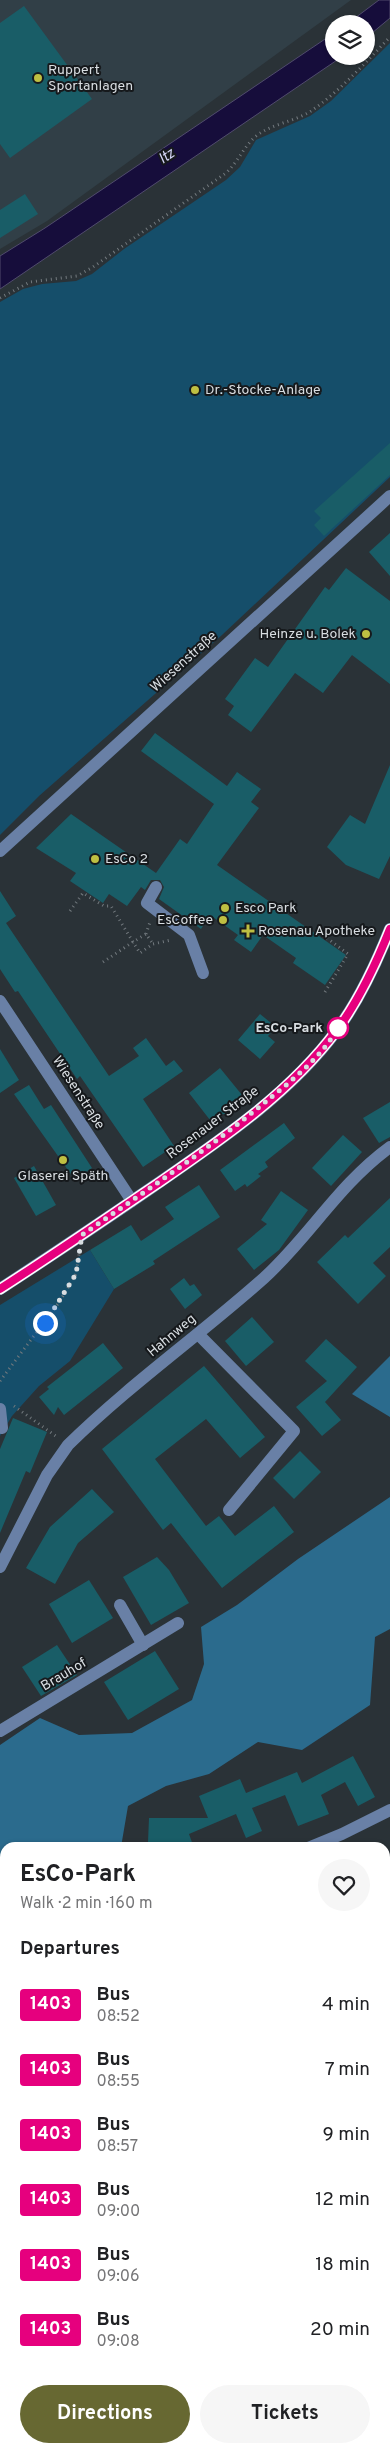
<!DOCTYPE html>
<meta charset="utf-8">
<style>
:root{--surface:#fff;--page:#f6f6f6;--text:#202124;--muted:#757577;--accent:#676832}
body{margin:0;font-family:Overpass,sans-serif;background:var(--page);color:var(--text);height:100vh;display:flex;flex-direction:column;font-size:19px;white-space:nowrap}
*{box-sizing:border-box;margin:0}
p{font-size:16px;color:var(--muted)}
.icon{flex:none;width:28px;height:28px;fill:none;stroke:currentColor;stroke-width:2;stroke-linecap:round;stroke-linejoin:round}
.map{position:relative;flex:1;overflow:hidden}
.side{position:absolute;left:0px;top:1842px;width:390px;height:611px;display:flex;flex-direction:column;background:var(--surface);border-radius:15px 15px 0 0;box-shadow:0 1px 4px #0004}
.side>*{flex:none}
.badge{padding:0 10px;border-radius:4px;font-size:18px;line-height:32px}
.tools{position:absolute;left:325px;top:15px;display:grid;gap:10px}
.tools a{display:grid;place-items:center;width:50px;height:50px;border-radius:50%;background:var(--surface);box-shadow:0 1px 4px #0004;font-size:25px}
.you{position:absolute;width:25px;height:25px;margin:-12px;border:4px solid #fff;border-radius:50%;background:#1a73e8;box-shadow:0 0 0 8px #1a73e833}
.map>.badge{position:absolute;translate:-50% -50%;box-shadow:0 0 0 2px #fff}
h2{padding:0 20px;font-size:19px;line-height:45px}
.round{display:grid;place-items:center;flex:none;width:52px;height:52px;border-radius:26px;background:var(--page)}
.head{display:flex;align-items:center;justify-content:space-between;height:85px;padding:0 20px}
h1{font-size:24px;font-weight:700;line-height:38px}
.action{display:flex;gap:10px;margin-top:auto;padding:10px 20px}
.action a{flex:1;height:58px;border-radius:30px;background:var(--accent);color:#fff;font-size:20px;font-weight:700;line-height:58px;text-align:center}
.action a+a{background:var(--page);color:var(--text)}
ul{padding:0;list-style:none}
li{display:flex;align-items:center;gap:15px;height:65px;padding:0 20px}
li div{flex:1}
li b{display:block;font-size:19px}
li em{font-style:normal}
li .badge{min-width:55px;font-weight:700;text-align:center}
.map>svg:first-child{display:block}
.built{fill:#313f47}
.green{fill:#154e6a}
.forest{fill:#2b6b8d}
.water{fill:#160d3b;stroke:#504b6d}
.building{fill:#195d67}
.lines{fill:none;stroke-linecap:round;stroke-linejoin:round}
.path{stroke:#737a7f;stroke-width:3;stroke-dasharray:1 4;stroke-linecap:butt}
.minor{stroke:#6980a6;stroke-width:12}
.line-casing{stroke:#fff;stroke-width:11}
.line{stroke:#e6007e;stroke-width:8}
.walk{stroke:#d8dde1;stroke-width:5;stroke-dasharray:0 9}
.poi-dot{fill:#bebf42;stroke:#16191c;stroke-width:2}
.stop-dot{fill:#fff;stroke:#e6007e;stroke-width:2.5}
.labels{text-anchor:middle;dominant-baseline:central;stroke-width:4;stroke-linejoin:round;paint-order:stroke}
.poi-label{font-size:14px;fill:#d8dde1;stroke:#16191c;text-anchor:start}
.street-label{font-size:14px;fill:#d8dde1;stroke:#16191c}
.stop-label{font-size:14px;font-weight:bold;fill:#d8dde1;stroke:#16191c;text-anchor:end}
.water-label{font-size:15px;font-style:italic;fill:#d4d5f6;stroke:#16191c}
</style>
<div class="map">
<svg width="390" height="2453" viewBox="0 0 390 2453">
<rect width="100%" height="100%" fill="#2a3237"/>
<path class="built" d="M0,0H351L47,221L0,249Z"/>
<g class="green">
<path d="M390,43V477L222,635L39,796L0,835V302L23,289L42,284L76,281L92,274L124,249L226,180L240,167L256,140L310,116L331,101Z"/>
<path d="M90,1250L114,1289L70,1361L39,1386L12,1416L0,1436V1305Z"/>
</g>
<g class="forest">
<path d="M390,1356V1417L352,1394Z"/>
<path d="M390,1497V1629L375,1637L370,1705L302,1750L258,1742L209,1774L166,1786L128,1806L121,1847L5,1848V1859H0V1745L40,1718L79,1735L132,1733L192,1700L204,1664L201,1627L237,1605L298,1559Z"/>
</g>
<g class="water">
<path d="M379,0H390V18L366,38V24H347Z"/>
<path d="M334,33V56H343L0,289V256L45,228Z"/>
</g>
<g class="building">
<path d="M24,6L92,99L10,158L0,144V23Z"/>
<path d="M25,194L38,214L0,238V210Z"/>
<path d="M390,443V475L324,536L314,525L321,518L314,511Z"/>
<path d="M390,533V576L369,552Z"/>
<path d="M346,568L390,601V684L352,655L323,693L295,673L251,732L228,715L234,706L225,699L255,658L268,667L325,587L329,590Z"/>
<path d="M155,733L227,786L237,772L261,789L251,802L259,808L217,865L346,955L325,985L293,963L296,958L263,935L251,952L234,940L238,935L210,915L201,929L159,899L164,887L160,880H151L145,890L141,887L127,906L109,894L103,903L70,881L76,873L36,848L71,814L156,873L180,839L187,844L214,804L141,751Z"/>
<path d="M390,765V856L379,879L346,865L327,847L350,815L365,824Z"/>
<path d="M0,891L16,916L6,923L109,1076L139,1056L133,1048L146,1038L166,1066L174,1060L183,1071L143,1099L174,1146L143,1167L80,1076L77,1079L18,991L15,992L0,969Z"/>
<path d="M260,1014L276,1027L268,1036L275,1042L260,1059L238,1040Z"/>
<path d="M0,1049L19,1080L0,1093Z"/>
<path d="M220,1068L242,1095L232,1103V1109L225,1114L216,1115L210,1120L189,1093Z"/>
<path d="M29,1085L44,1109L51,1105L92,1168L75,1180L14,1094Z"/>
<path d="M390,1102V1137L379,1143L363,1118Z"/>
<path d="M284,1123L295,1138L265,1162L268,1167L258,1174L261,1176L247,1187L245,1184L235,1191L220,1170Z"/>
<path d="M343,1135L362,1152L331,1186L312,1168Z"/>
<path d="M34,1166L56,1205L36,1216L14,1178Z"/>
<path d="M199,1185L220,1217L153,1261L155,1264L114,1289L90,1250L131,1225L141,1241L174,1219L165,1207Z"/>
<path d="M281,1191L308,1210L279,1250L254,1270L237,1249L267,1224L261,1220Z"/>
<path d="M390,1198V1247L373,1263L386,1276L358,1304L317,1262L345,1235L348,1238Z"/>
<path d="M184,1278L190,1286L194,1284L202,1295L185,1309L170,1289Z"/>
<path d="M252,1317L274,1342L246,1366L225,1341Z"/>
<path d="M326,1339L357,1367L325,1402L341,1420L322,1436L296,1407L327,1381L305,1361Z"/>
<path d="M103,1343L123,1368L64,1415L58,1407L54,1415L39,1397L49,1389L47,1387Z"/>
<path d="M204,1366L265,1437L240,1458L206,1419L155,1459L206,1526L219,1516L235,1536L274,1506L294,1532L222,1588L171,1523L163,1530L102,1449Z"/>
<path d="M13,1418L47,1432L30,1473L26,1471L0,1533V1449Z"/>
<path d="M300,1451L321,1472L294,1499L273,1478Z"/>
<path d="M92,1489L114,1512L78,1543L55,1584L26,1568L50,1527Z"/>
<path d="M157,1557L169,1570L189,1603L151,1625L123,1577Z"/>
<path d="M89,1580L113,1618L72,1643L49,1604Z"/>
<path d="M57,1645L77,1675L41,1696L22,1667Z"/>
<path d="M155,1651L179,1689L128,1720L104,1682Z"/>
<path d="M353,1756L375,1797L358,1806L345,1782L321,1795L329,1814L298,1826L285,1795L252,1808L262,1831L246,1838L236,1814L189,1834L194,1848H168L166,1842H148L149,1818H208L199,1796L240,1779L246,1793L297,1772L302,1783Z"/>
</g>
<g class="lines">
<g class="path">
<path d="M0,298L30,282L77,276L93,267L226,173C238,162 243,148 255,137C270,124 294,122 311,111C340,91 365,63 390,37"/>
<path d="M70,911L83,893L104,906H111L133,942L146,934L153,944"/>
<path d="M146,934L150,922"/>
<path d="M103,962L133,942L140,953L153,944L171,940"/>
<path d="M325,992L348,954L327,938L332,929"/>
<path d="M0,1381L60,1301L76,1274L79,1254"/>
<path d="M14,1406L57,1437"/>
<path d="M0,2138L5,2133"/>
</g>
<g class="minor">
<path d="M0,851L390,496"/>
<path d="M156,887L147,903L189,935L203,973"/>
<path d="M0,1001L132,1201"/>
<path d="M0,1289C52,1255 103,1221 154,1186C219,1141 290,1094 337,1030C360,999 376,964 390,929"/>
<path d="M198,1334L294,1431L229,1510"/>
<path d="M0,1409L2,1428"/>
<path d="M0,1567L47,1475L68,1445C129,1385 200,1335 264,1278C310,1236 338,1185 390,1147"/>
<path d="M120,1605L143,1645"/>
<path d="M0,1731L178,1623"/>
<path d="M308,1848L342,1834L390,1810"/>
<path d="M385,2127L390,2125"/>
<path d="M0,2167L5,2169"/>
<path d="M385,2342L390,2350"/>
<path d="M241,2449L243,2453"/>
</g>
</g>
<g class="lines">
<defs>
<path id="line" d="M0,1289C53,1255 105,1219 157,1184C221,1140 290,1093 337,1030C360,999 376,964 390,929"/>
</defs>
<use href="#line" class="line-casing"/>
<use href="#line" class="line"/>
<path class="walk" d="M45,1323L76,1274L82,1235C144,1192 206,1151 264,1103C290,1082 321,1058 338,1028"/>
</g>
<g class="poi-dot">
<circle cx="38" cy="78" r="5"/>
<circle cx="195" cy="390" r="5"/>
<circle cx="366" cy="634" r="5"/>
<circle cx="95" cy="859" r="5"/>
<circle cx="225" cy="908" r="5"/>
<circle cx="223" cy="920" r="5"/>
<path d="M245.5 923.5h5v5h5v5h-5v5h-5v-5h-5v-5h5z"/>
<circle cx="63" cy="1160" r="5"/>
</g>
<circle class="stop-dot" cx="338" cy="1028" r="10"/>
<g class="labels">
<g class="poi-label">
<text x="48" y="70">Ruppert<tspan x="48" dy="16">Sportanlagen</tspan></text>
<text x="205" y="390">Dr.-Stocke-Anlage</text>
<text x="356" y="634" text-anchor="end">Heinze u. Bolek</text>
<text x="105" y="859">EsCo 2</text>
<text x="235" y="908">Esco Park</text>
<text x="213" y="920" text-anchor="end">EsCoffee</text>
<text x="258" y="931">Rosenau Apotheke</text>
<text x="63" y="1176" text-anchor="middle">Glaserei Späth</text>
</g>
<g class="street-label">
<text transform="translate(184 662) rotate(-42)">Wiesenstraße</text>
<text transform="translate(78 1093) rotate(57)">Wiesenstraße</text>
<text transform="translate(213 1123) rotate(-37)">Rosenauer Straße</text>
<text transform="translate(172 1336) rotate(-40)">Hahnweg</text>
<text transform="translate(64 1675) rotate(-31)">Brauhof</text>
</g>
<g class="stop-label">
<text x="323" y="1028">EsCo-Park</text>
</g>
<g class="water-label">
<text transform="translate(167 157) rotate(-34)">Itz</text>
</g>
</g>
</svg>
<div class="tools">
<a><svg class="icon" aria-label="layers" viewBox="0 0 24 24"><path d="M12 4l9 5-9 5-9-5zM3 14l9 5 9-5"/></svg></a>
</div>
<div class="you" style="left:45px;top:1323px"></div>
<section class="side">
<div class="head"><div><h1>EsCo-Park</h1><p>Walk · 2 min · 160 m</p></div><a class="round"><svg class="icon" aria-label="heart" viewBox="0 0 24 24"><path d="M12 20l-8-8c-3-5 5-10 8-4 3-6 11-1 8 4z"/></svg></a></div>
<h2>Departures</h2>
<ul>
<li><span class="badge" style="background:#e6007e;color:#fff">1403</span><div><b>Bus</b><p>08:52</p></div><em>4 min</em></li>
<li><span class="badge" style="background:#e6007e;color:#fff">1403</span><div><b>Bus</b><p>08:55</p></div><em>7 min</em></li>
<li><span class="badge" style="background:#e6007e;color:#fff">1403</span><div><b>Bus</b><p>08:57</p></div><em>9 min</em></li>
<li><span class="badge" style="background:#e6007e;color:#fff">1403</span><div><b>Bus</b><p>09:00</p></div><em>12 min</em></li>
<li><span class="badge" style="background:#e6007e;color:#fff">1403</span><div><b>Bus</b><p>09:06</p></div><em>18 min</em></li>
<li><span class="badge" style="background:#e6007e;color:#fff">1403</span><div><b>Bus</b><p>09:08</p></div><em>20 min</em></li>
</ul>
<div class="action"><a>Directions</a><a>Tickets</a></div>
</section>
</div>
